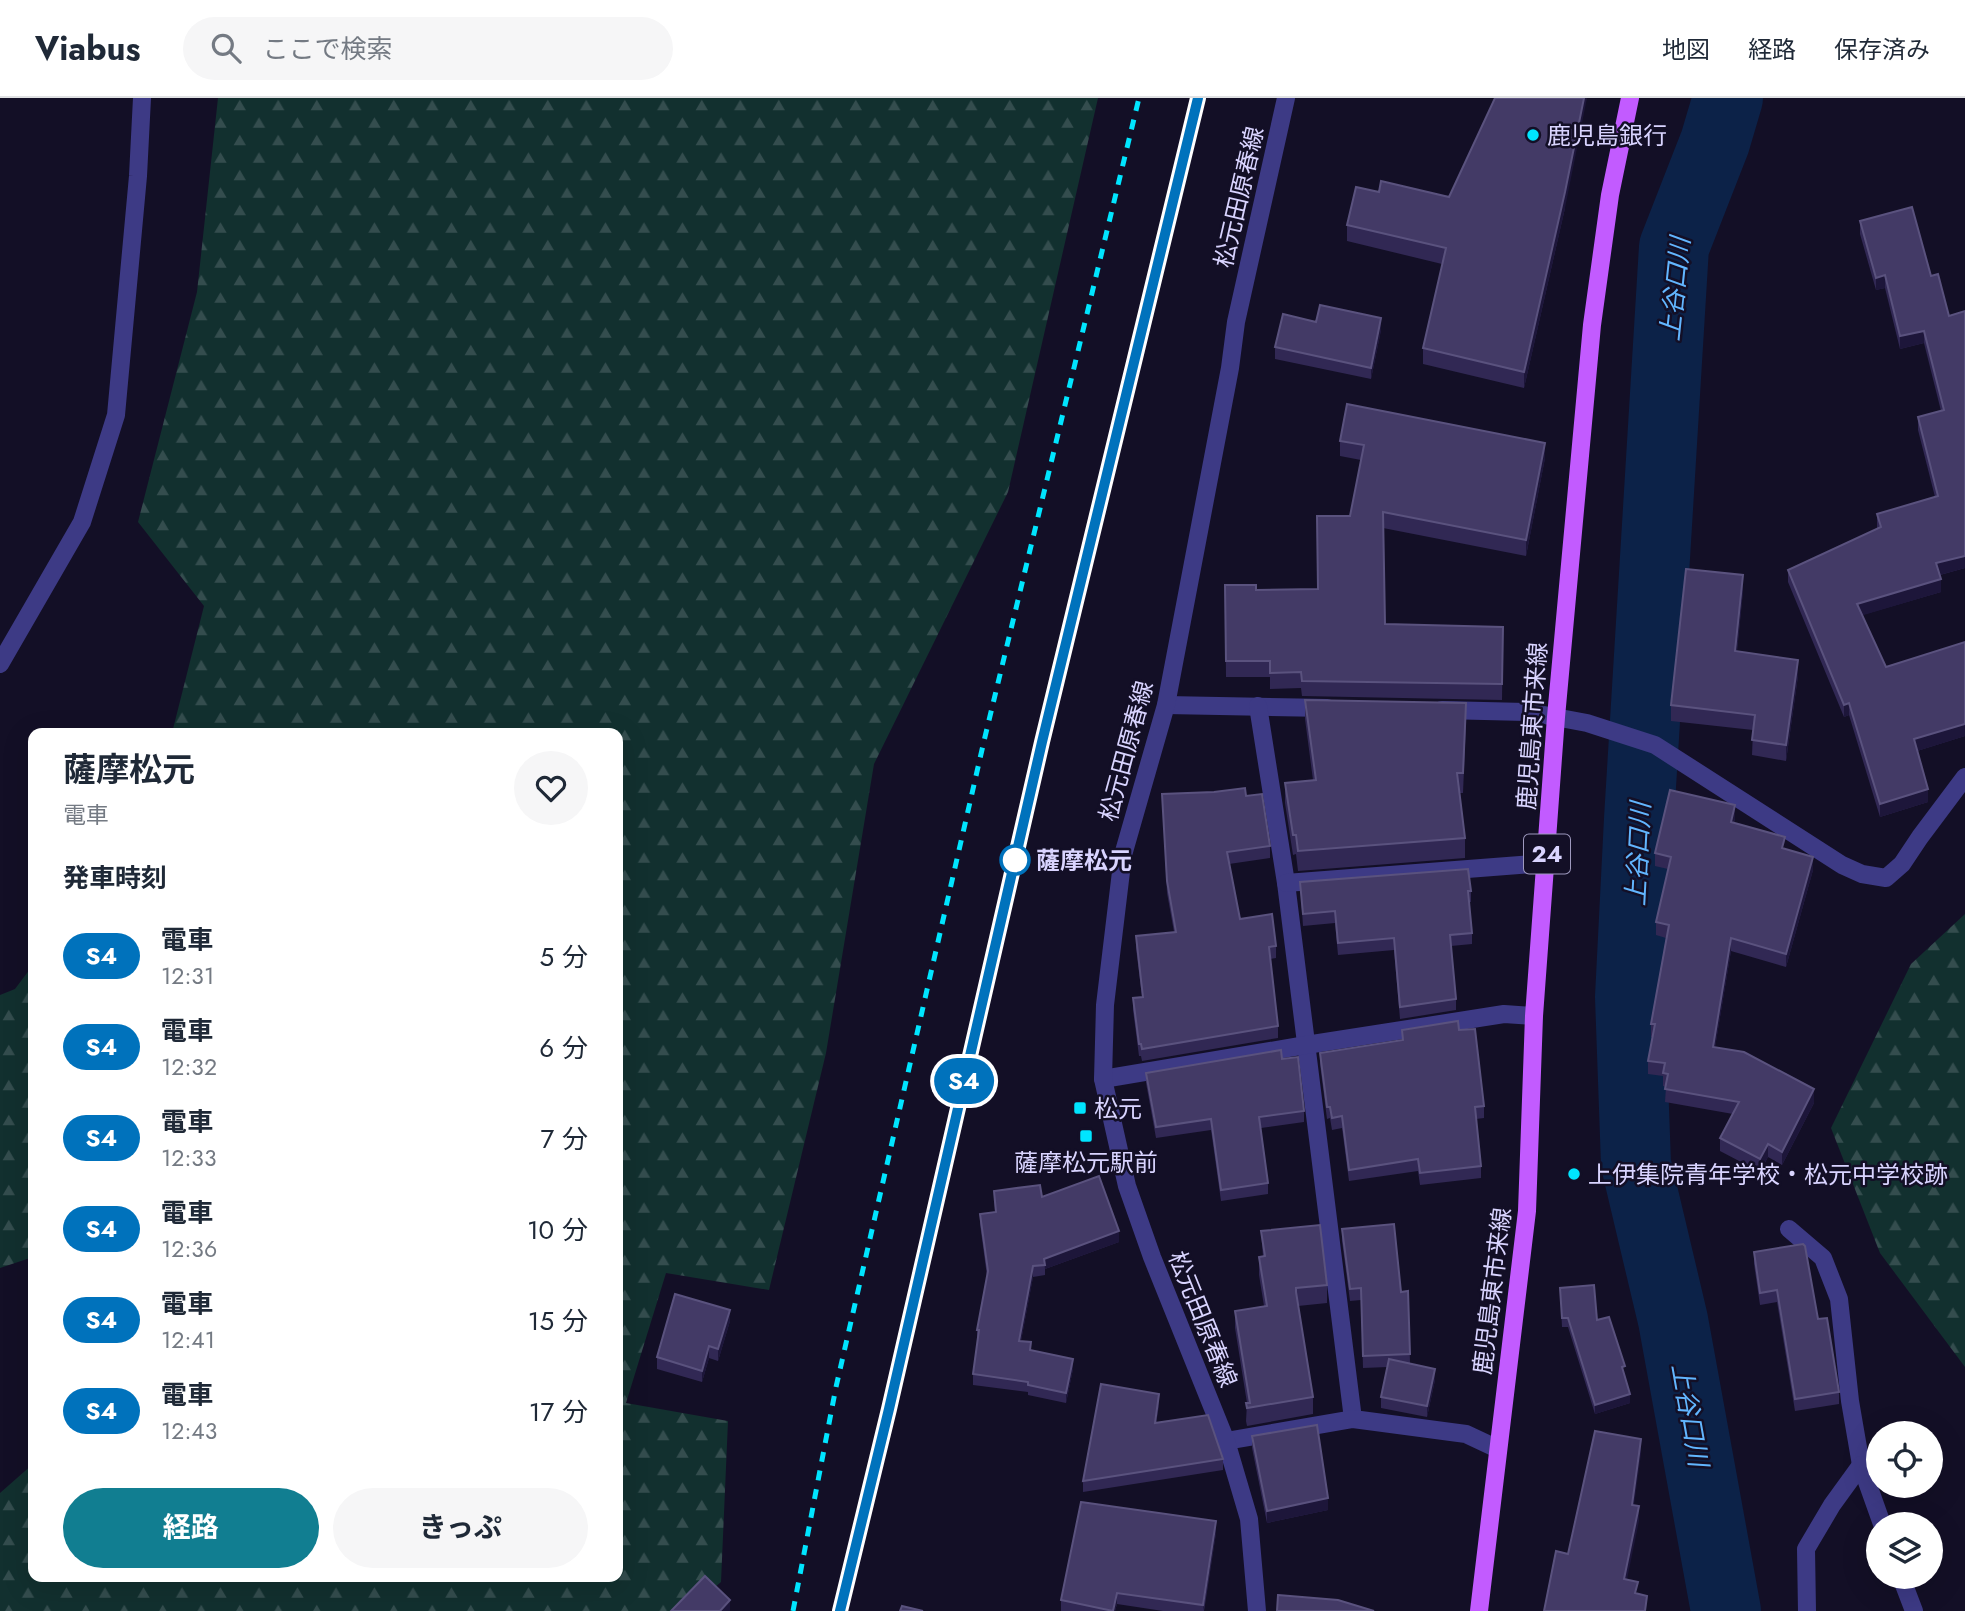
<!DOCTYPE html>
<html lang="ja">
<meta charset="utf-8">
<style>
:root{--surface:#fff;--page:#f6f6f7;--text:#1f2937;--muted:#747a83;--line:#e0e1e3;--accent:#117e91}
body{margin:0;font-family:Jost,"Noto Sans JP",sans-serif;background:var(--page);color:var(--text);height:100vh;display:flex;flex-direction:column;font-size:26px;white-space:nowrap}
*{box-sizing:border-box;margin:0}
p{font-size:23px;color:var(--muted)}
.icon{flex:none;width:38px;height:38px;fill:none;stroke:currentColor;stroke-width:2;stroke-linecap:round;stroke-linejoin:round}
.map{position:relative;flex:1;overflow:hidden}
.side{position:absolute;left:28px;top:630px;width:595px;height:854px;display:flex;flex-direction:column;background:var(--surface);border-radius:14px;box-shadow:0 7px 28px #0002}
.side>*{flex:none}
.badge{padding:0 14px;border-radius:23px;font-size:24px;line-height:46px}
.buttons{position:absolute;left:1866px;top:1323px;display:grid;gap:14px}
.buttons a{display:grid;place-items:center;width:77px;height:77px;border-radius:50%;background:var(--surface);box-shadow:0 7px 28px #0002;font-size:35px}
.map>.badge{position:absolute;translate:-50% -50%;box-shadow:0 0 0 4px #fff}
h2{padding:0 35px;font-size:26px;line-height:63px}
.round{display:grid;place-items:center;flex:none;width:74px;height:74px;border-radius:37px;background:var(--page)}
.overview{display:flex;align-items:center;justify-content:space-between;height:119px;padding:0 35px}
h1{font-size:33px;font-weight:700;line-height:52px}
.cta{display:flex;gap:14px;margin-top:auto;padding:14px 35px}
.cta a{flex:1;height:80px;border-radius:42px;background:var(--accent);color:#fff;font-size:28px;font-weight:700;line-height:80px;text-align:center}
.cta a+a{background:var(--page);color:var(--text)}
ul{padding:0;list-style:none}
li{display:flex;align-items:center;gap:21px;height:91px;padding:0 35px}
li div{flex:1}
li b{display:block;font-size:26px}
li em{font-style:normal}
li .badge{min-width:77px;font-weight:700;text-align:center}
header{display:flex;align-items:center;gap:42px;box-sizing:border-box;height:98px;padding:0 35px;background:var(--surface);border-bottom:2px solid var(--line)}
header strong{font-size:33px}
nav{display:flex;gap:38px;margin-inline-start:auto;font-size:24px}
.search{width:490px;height:63px;background:var(--page);display:flex;align-items:center;gap:18px;box-sizing:border-box;padding:0 24px;border-radius:38px;color:var(--muted);font-size:26px}
.map>svg:first-child{display:block}
.forest{fill:url(#forest-firs)}
.lines{fill:none;stroke-linecap:round;stroke-linejoin:round}
.river{stroke:#0c2248;stroke-width:70}
.minor{stroke:#3d3a85;stroke-width:18}
.major{stroke:#c25bff;stroke-width:18}
.rail{stroke:#00e5ff;stroke-width:5;stroke-dasharray:10 9;stroke-linecap:butt}
.wall{fill:#312854}
.shaded-wall{fill:#1d163a}
.building{fill:#433a66;stroke:#5a527e;stroke-width:2}
.line-casing{stroke:#fff;stroke-width:16}
.line{stroke:#0072bc;stroke-width:10}
.poi-dot{fill:#00e5ff;stroke:#130f26;stroke-width:2.5}
.stop-dot{fill:#fff;stroke:#0072bc;stroke-width:3.5}
.labels{text-anchor:middle;dominant-baseline:central;stroke-width:5;stroke-linejoin:round;paint-order:stroke}
.shield{fill:#130f26;stroke:#9e99be;stroke-width:2}
.shield-label{font-size:23px;font-weight:bold;fill:#d9d4ff}
.poi-label{font-size:24px;fill:#d9d4ff;stroke:#130f26;text-anchor:start}
.street-label{font-size:24px;fill:#d9d4ff;stroke:#130f26}
.stop-label{font-size:24px;font-weight:bold;fill:#d9d4ff;stroke:#130f26;text-anchor:start}
.water-label{font-size:26px;font-style:italic;fill:#62b6ff;stroke:#130f26}
</style>
<header>
<strong>Viabus</strong>
<div class="search"><svg class="icon" aria-label="search" viewBox="0 0 24 24"><circle cx="10" cy="10" r="6"/><path d="M15 15l6 6"/></svg>ここで検索</div>
<nav><a>地図</a><a>経路</a><a>保存済み</a></nav>
</header>
<div class="map">
<svg width="1965" height="1513" viewBox="0 0 1965 1513">
<defs>
<pattern id="forest-firs" width="22" height="20" patternUnits="userSpaceOnUse" patternTransform="scale(1.75)"><rect width="22" height="20" fill="#12302f"/><path d="M5 1l3.5 6h-7zM16 11l3.5 6h-7z" fill="#344d4e"/></pattern>
</defs>
<rect width="100%" height="100%" fill="#130f26"/>
<g class="forest">
<path d="M218,0H1098L1008,394L874,666L826,955L769,1192L666,1175L626,1305L728,1323L721,1484L686,1513H0V1395L33,1366V1479H618V635H172L204,508L138,424L197,194Z"/>
<path d="M1965,816V1269L1880,1155L1831,1030L1911,866Z"/>
<path d="M33,867V1159L0,1170V897L15,891Z"/>
</g>
<g class="lines">
<path class="river" d="M1726,1513L1673,1222L1636,1066L1630,899L1639,721L1674,149L1715,44L1728,0"/>
<g class="minor">
<path d="M0,566L82,424L116,317L138,78L142,0"/>
<path d="M1166,607L1327,610"/>
<path d="M1258,608L1286,785L1353,1321"/>
<path d="M1442,612L1528,614L1587,625L1655,647L1842,767L1862,776L1886,780L1902,766L1920,739L1965,679"/>
<path d="M1286,785L1546,765"/>
<path d="M1103,981L1306,947L1504,916L1534,918"/>
<path d="M1789,1131L1823,1160L1839,1201L1850,1303L1861,1367L1882,1426"/>
<path d="M1226,1343L1353,1321L1466,1336L1498,1351"/>
<path d="M1901,1479L1914,1513"/>
<path d="M1257,1513L1249,1421L1226,1343L1152,1159L1127,1088L1103,981L1105,907L1123,757L1166,607L1230,270L1236,224L1286,0"/>
<path d="M1807,1513L1806,1451L1832,1407L1861,1367"/>
</g>
<path class="major" d="M1479,1513L1527,1113L1534,918L1556,619L1592,227L1610,97L1630,0"/>
<g class="rail">
<path d="M793,1513L836,1289L984,643L1139,0"/>
<path d="M840,1513L889,1310L1042,644L1198,0"/>
</g>
</g>
<g class="wall">
<path d="M1379,94L1449,99L1565,110L1524,290L1423,266V250L1442,166L1347,143V127Z"/>
<path d="M1860,123L1931,178L1949,218L1965,213V470L1940,477L1941,494L1862,517L1886,569L1965,544V638L1917,653L1928,704L1880,719L1849,617L1844,619L1788,484V472L1877,431V416L1935,399L1918,332V319L1941,313L1924,245L1900,251L1885,190L1876,192L1860,136Z"/>
<path d="M1316,224L1381,232L1371,281L1275,261V249Z"/>
<path d="M1340,343L1545,360L1526,458L1383,430L1385,526L1503,529L1502,602L1302,598L1301,590L1270,591V579H1226L1225,487L1256,492L1317,491L1350,418L1361,362L1340,358Z"/>
<path d="M1743,493L1737,553L1798,578L1786,663L1752,657L1753,632L1671,623V607Z"/>
<path d="M1305,602L1466,624L1463,695H1460L1465,740V760L1298,773L1296,756L1293,757L1285,705V685L1313,682L1305,621Z"/>
<path d="M1162,696L1246,698L1270,748V760L1229,766L1240,821L1276,848V860L1270,861L1278,928V940L1142,963L1141,958H1139L1133,912V900L1142,899L1136,850V838L1174,834L1167,795Z"/>
<path d="M1735,720L1734,725L1785,751L1813,772L1786,869L1731,853L1715,949L1814,1005L1782,1067L1768,1059L1760,1074L1720,1053V1040L1733,1016L1665,1004L1666,989L1663,988V978L1648,976V963L1653,939H1651V926L1666,840L1656,837V824L1668,771L1655,768V755Z"/>
<path d="M1300,784L1471,793V804H1469L1472,835V846L1451,848L1456,901V912L1400,921L1394,852L1338,857L1335,825L1303,828Z"/>
<path d="M1402,932H1459L1484,1008V1020L1476,1021L1481,1068V1080L1420,1087L1418,1073L1349,1083L1342,1030L1332,1032L1330,1020L1327,1021L1320,966V955L1402,942Z"/>
<path d="M1282,961L1304,1013V1024L1261,1030L1268,1085V1096L1221,1103L1211,1032L1156,1040L1146,985V975Z"/>
<path d="M994,1093L1042,1099L1119,1144L1045,1171V1177L1033,1179L1021,1243L1031,1252L1073,1271L1066,1305L1028,1297V1294L973,1287V1276L978,1242H977V1232L987,1178L980,1126V1116L995,1114Z"/>
<path d="M1342,1131L1401,1194L1408,1193L1410,1265L1435,1282L1427,1319L1381,1310V1299L1388,1269L1363,1270L1361,1202L1350,1203L1342,1143Z"/>
<path d="M1261,1133L1327,1187V1205L1298,1208L1313,1299V1316L1247,1328L1246,1323L1247,1305L1235,1230V1213L1264,1208L1259,1177V1159H1263Z"/>
<path d="M1754,1154L1818,1221L1839,1294V1306L1795,1313L1777,1204L1760,1207L1754,1166Z"/>
<path d="M1560,1190L1597,1222L1625,1277L1630,1305L1595,1316L1568,1229H1562Z"/>
<path d="M730,1223L718,1263L709,1260L702,1284L657,1271V1259Z"/>
<path d="M1159,1307L1156,1325L1223,1361V1372L1083,1394V1383Z"/>
<path d="M1252,1338L1328,1412L1267,1425L1252,1350Z"/>
<path d="M1216,1435L1204,1513H1163L1117,1506L1115,1513H1061V1502Z"/>
</g>
<g class="shaded-wall">
<path d="M1584,0H1587L1565,110L1524,290V274Z"/>
<path d="M1885,177V190L1876,192V180Z"/>
<path d="M1381,220V232L1371,281V270Z"/>
<path d="M1924,233V245L1900,251V238Z"/>
<path d="M1545,345V360L1526,458V442Z"/>
<path d="M1965,458V470L1936,478V465Z"/>
<path d="M1743,477V493L1735,569V553Z"/>
<path d="M1941,481V494L1857,519V506Z"/>
<path d="M1798,562V578L1786,663V647Z"/>
<path d="M1849,605V617L1844,619V607Z"/>
<path d="M1965,626V638L1914,654V641Z"/>
<path d="M1928,691V704L1880,719V706Z"/>
<path d="M1735,707V720L1731,738V724Z"/>
<path d="M1813,759V772L1786,869V856Z"/>
<path d="M1731,840V853L1713,962V949Z"/>
<path d="M1814,991V1005L1782,1067V1054Z"/>
<path d="M1768,1046V1059L1760,1074V1061Z"/>
<path d="M1119,1133V1144L1045,1171L1044,1161Z"/>
<path d="M1033,1168V1179L1019,1253V1243Z"/>
<path d="M730,1212V1223L718,1263V1251Z"/>
<path d="M709,1248V1260L702,1284V1273Z"/>
<path d="M1073,1261V1271L1066,1305V1295Z"/>
<path d="M1435,1271V1282L1427,1319V1308Z"/>
<path d="M1159,1296V1307L1155,1335V1325Z"/>
<path d="M1630,1296V1305L1595,1316V1307Z"/>
<path d="M1641,1341V1356L1632,1422V1407Z"/>
<path d="M1328,1400V1412L1267,1425V1413Z"/>
<path d="M1639,1408V1423L1624,1496V1481Z"/>
<path d="M1216,1423V1435L1203,1513V1507Z"/>
<path d="M1117,1495V1506L1115,1513H1113Z"/>
<path d="M730,1502V1513H720Z"/>
</g>
<g class="building">
<path d="M1495,0H1584L1565,94L1524,274L1423,250L1446,150L1347,127L1356,89L1379,94L1381,83L1449,99Z"/>
<path d="M1912,109L1931,178L1938,176L1949,218L1965,213V458L1936,465L1941,481L1857,506L1886,569L1965,544V626L1914,641L1928,691L1880,706L1849,605L1844,607L1788,472L1881,429L1877,416L1938,398L1918,319L1944,312L1924,233L1900,238L1885,177L1876,180L1860,123Z"/>
<path d="M1320,207L1381,220L1371,270L1275,249L1283,216L1316,224Z"/>
<path d="M1347,306L1545,345L1526,442L1383,414L1385,526L1503,529L1502,586L1302,583L1301,574L1270,575V563H1226L1225,487H1256V492L1318,491L1317,418H1350L1364,347L1340,343Z"/>
<path d="M1686,471L1743,477L1735,553L1798,562L1786,647L1752,642L1755,617L1671,607Z"/>
<path d="M1305,602L1466,605L1463,675H1457L1465,740L1298,753L1296,737H1293L1285,685L1316,682Z"/>
<path d="M1245,690L1246,698L1262,696L1270,748L1227,754L1240,821L1272,816L1276,848L1269,849L1278,928L1142,951L1141,946H1139L1133,900L1143,899L1136,838L1176,834L1167,783L1162,696L1214,694Z"/>
<path d="M1670,692L1735,707L1731,724L1785,739L1782,750L1813,759L1786,856L1731,840L1713,949L1744,954L1814,991L1782,1054L1768,1046L1760,1061L1720,1040L1739,1004L1665,991L1668,976L1663,975L1665,965L1648,963L1655,926H1651L1669,827L1656,824L1671,759L1655,755Z"/>
<path d="M1468,771L1471,793H1468L1472,835L1450,837L1456,901L1400,909L1394,840L1338,845L1335,813L1303,816L1300,784Z"/>
<path d="M1458,923L1459,932L1475,931L1484,1008L1475,1009L1481,1068L1420,1075L1418,1061L1349,1072L1342,1018L1332,1020L1330,1009H1327L1320,955L1403,942L1402,932Z"/>
<path d="M1281,952L1282,961L1298,959L1304,1013L1259,1019L1268,1085L1221,1092L1211,1021L1156,1029L1146,975Z"/>
<path d="M1099,1078L1119,1133L1044,1161L1045,1167L1033,1168L1019,1243L1031,1244L1030,1252L1073,1261L1066,1295L1028,1287V1284L973,1276L979,1232H977L988,1173L980,1116L996,1114L994,1093L1040,1087L1042,1099Z"/>
<path d="M1394,1126L1401,1194L1408,1193L1410,1256L1363,1258L1361,1190L1350,1191L1342,1131Z"/>
<path d="M1320,1127L1327,1187L1296,1190V1194L1313,1299L1247,1310L1246,1305H1250L1235,1213L1267,1208L1259,1159L1265,1158L1261,1133Z"/>
<path d="M1803,1146L1805,1148L1818,1221L1827,1220L1839,1294L1795,1301L1777,1192L1760,1195L1754,1154Z"/>
<path d="M1594,1187L1597,1222L1609,1219L1625,1268L1622,1269L1630,1296L1595,1307L1568,1220H1562L1560,1190Z"/>
<path d="M675,1196L730,1212L718,1251L709,1248L702,1273L657,1259Z"/>
<path d="M1389,1261L1435,1271L1427,1308L1381,1299Z"/>
<path d="M1101,1286L1159,1296L1155,1325L1208,1317L1223,1361L1083,1383Z"/>
<path d="M1317,1327L1328,1400L1267,1413L1252,1338Z"/>
<path d="M1595,1333L1641,1341L1632,1407L1639,1408L1624,1481L1638,1484L1635,1495L1647,1498L1645,1513H1544L1556,1453L1568,1456Z"/>
<path d="M1081,1404L1216,1423L1203,1507L1117,1495L1113,1513L1061,1502Z"/>
<path d="M705,1478L730,1502L720,1513H671Z"/>
<path d="M1278,1497L1338,1502L1374,1513H1277Z"/>
<path d="M902,1508L923,1513H900Z"/>
</g>
<g class="lines">
<defs>
<path id="line" d="M840,1513L889,1311L1042,644L1198,0"/>
</defs>
<use href="#line" class="line-casing"/>
<use href="#line" class="line"/>
</g>
<g class="poi-dot">
<circle cx="1533" cy="37" r="7"/>
<rect x="1073" y="1003" width="14" height="14" rx="3.5"/>
<rect x="1079" y="1031" width="14" height="14" rx="3.5"/>
<circle cx="1574" cy="1076" r="7"/>
</g>
<circle class="stop-dot" cx="1015" cy="762" r="14"/>
<g class="labels">
<rect class="shield" x="1524" y="736.5" width="46" height="39" rx="5"/>
<g class="shield-label">
<text x="1547" y="756">24</text>
</g>
<g class="poi-label">
<text x="1547" y="37">鹿児島銀行</text>
<text x="1094" y="1010">松元</text>
<text x="1086" y="1064" text-anchor="middle">薩摩松元駅前</text>
<text x="1588" y="1076">上伊集院青年学校・松元中学校跡</text>
</g>
<g class="street-label">
<text transform="translate(1239 99) rotate(-77)">松元田原春線</text>
<text transform="translate(1532 628) rotate(-86)">鹿児島東市来線</text>
<text transform="translate(1126 653) rotate(-75)">松元田原春線</text>
<text transform="translate(1492 1193) rotate(-83)">鹿児島東市来線</text>
<text transform="translate(1203 1221) rotate(68)">松元田原春線</text>
</g>
<g class="stop-label">
<text x="1036" y="762">薩摩松元</text>
</g>
<g class="water-label">
<text transform="translate(1675 191) rotate(-84)">上谷口川</text>
<text transform="translate(1638 756) rotate(-87)">上谷口川</text>
<text transform="translate(1690 1317) rotate(80)">上谷口川</text>
</g>
</g>
</svg>
<div class="buttons">
<a><svg class="icon" aria-label="locate" viewBox="0 0 24 24"><circle cx="12" cy="12" r="6"/><path d="M12 2v4M12 18v4M2 12h4M18 12h4"/></svg></a>
<a><svg class="icon" aria-label="layers" viewBox="0 0 24 24"><path d="M12 4l9 5-9 5-9-5zM3 14l9 5 9-5"/></svg></a>
</div>
<b class="badge" style="left:964px;top:983px;background:#0072bc;color:#fff">S4</b>
<section class="side">
<div class="overview"><div><h1>薩摩松元</h1><p>電車</p></div><a class="round"><svg class="icon" aria-label="heart" viewBox="0 0 24 24"><path d="M12 20l-8-8c-3-5 5-10 8-4 3-6 11-1 8 4z"/></svg></a></div>
<h2>発車時刻</h2>
<ul>
<li><span class="badge" style="background:#0072bc;color:#fff">S4</span><div><b>電車</b><p>12:31</p></div><em>5 分</em></li>
<li><span class="badge" style="background:#0072bc;color:#fff">S4</span><div><b>電車</b><p>12:32</p></div><em>6 分</em></li>
<li><span class="badge" style="background:#0072bc;color:#fff">S4</span><div><b>電車</b><p>12:33</p></div><em>7 分</em></li>
<li><span class="badge" style="background:#0072bc;color:#fff">S4</span><div><b>電車</b><p>12:36</p></div><em>10 分</em></li>
<li><span class="badge" style="background:#0072bc;color:#fff">S4</span><div><b>電車</b><p>12:41</p></div><em>15 分</em></li>
<li><span class="badge" style="background:#0072bc;color:#fff">S4</span><div><b>電車</b><p>12:43</p></div><em>17 分</em></li>
</ul>
<div class="cta"><a>経路</a><a>きっぷ</a></div>
</section>
</div>
